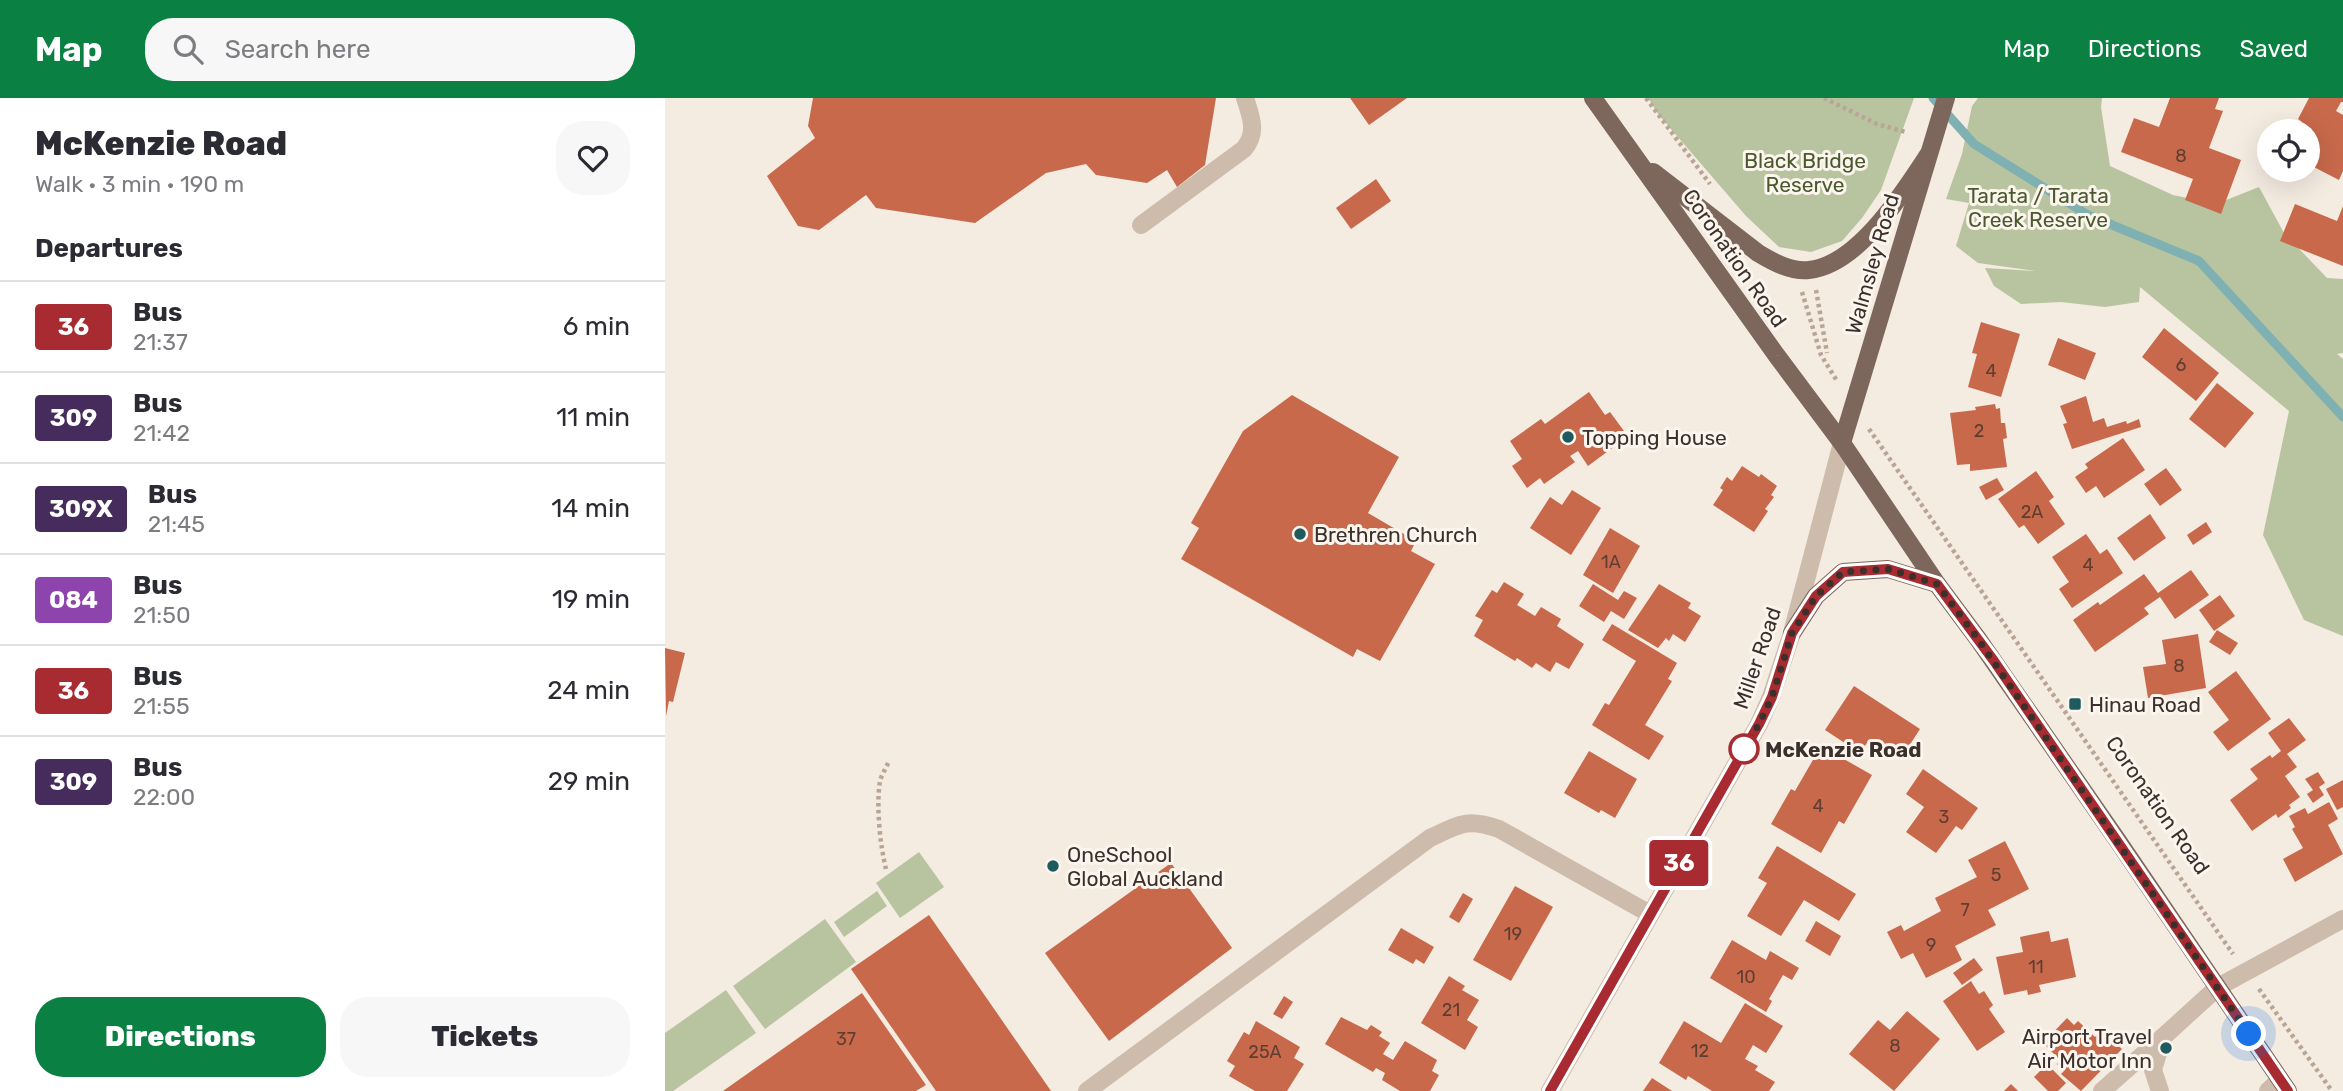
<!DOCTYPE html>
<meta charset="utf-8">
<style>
:root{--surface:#fff;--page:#f7f7f7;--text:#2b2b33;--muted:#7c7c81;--line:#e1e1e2;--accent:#0b8043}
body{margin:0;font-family:Rubik,sans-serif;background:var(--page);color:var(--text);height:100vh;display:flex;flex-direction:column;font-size:26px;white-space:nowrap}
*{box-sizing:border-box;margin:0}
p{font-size:23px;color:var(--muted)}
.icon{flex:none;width:38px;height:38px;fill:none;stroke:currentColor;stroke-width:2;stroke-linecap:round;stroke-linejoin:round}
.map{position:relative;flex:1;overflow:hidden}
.panel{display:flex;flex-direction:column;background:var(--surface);width:665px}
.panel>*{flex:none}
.badge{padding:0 14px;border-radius:5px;font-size:24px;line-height:46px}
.fabs{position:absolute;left:1592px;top:21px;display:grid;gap:14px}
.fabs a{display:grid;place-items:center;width:63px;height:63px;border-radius:50%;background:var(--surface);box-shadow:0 7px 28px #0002;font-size:35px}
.you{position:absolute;width:35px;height:35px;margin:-18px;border:5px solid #fff;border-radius:50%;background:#1a73e8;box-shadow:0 0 0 10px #1a73e833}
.map>.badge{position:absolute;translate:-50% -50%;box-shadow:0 0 0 4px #fff}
h2{padding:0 35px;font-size:26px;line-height:63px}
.round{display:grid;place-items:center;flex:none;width:74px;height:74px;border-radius:28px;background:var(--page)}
.headline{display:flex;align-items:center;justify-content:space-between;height:119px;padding:0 35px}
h1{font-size:33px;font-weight:800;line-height:52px}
.action{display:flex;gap:14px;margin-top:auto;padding:14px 35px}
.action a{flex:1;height:80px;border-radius:28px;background:var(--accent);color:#fff;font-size:28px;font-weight:800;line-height:80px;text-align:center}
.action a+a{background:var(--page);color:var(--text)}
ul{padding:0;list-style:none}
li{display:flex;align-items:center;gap:21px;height:91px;padding:0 35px;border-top:2px solid var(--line)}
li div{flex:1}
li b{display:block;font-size:26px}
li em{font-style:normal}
li .badge{min-width:77px;font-weight:700;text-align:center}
header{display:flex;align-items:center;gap:42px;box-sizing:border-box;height:98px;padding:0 35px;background:var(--accent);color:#fff}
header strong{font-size:33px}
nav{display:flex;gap:38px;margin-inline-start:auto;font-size:24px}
.search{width:490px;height:63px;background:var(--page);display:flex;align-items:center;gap:18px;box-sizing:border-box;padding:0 24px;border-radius:28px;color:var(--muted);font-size:26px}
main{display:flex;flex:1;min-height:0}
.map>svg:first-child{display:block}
.green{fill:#b8c4a0}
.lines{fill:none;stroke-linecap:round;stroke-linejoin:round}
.stream{stroke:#7fb0b2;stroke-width:9}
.building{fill:#c8694b}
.path{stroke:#b9a596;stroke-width:4.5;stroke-dasharray:3.5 3.5;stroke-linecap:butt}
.minor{stroke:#cdbbac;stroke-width:18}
.major{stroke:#7d675c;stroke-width:18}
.line-casing{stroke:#fff;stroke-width:16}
.line{stroke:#a72b30;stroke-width:10}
.walk{stroke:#3b302b;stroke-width:7;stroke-dasharray:0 12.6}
.poi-dot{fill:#1f5a5e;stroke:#fbf5ee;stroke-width:2.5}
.stop-dot{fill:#fff;stroke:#a72b30;stroke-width:3.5}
.labels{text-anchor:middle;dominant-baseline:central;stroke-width:6;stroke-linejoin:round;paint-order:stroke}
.number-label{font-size:18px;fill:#5e3e33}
.park-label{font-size:21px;fill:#4a5a2e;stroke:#fbf5ee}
.street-label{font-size:21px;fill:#3b302b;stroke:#fbf5ee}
.poi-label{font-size:21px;fill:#3b302b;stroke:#fbf5ee;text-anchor:start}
.stop-label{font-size:21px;font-weight:bold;fill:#3b302b;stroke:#fbf5ee;text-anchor:start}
</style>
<header>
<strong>Map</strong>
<div class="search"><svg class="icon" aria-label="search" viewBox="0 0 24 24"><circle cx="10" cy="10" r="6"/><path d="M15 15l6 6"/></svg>Search here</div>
<nav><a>Map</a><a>Directions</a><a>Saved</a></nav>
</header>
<main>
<section class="panel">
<div class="headline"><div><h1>McKenzie Road</h1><p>Walk · 3 min · 190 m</p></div><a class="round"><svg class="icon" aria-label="heart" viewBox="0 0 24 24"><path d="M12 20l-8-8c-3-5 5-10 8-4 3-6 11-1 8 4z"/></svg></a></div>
<h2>Departures</h2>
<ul>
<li><span class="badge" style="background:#a72b30;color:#fff">36</span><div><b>Bus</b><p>21:37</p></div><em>6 min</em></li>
<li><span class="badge" style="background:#462c5c;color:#fff">309</span><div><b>Bus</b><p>21:42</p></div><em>11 min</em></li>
<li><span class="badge" style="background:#462c5c;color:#fff">309X</span><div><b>Bus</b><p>21:45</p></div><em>14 min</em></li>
<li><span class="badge" style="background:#8e44ad;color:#fff">084</span><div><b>Bus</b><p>21:50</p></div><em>19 min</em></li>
<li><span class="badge" style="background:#a72b30;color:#fff">36</span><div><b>Bus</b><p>21:55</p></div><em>24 min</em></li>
<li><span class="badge" style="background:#462c5c;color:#fff">309</span><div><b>Bus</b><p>22:00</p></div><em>29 min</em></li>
</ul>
<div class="action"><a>Directions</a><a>Tickets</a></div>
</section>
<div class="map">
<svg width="1678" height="993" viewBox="0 0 1678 993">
<rect width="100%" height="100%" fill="#f4ebe1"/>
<g class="green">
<path d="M983,0H1249L1216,92L1197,120L1177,143L1146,154L1114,149L1081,118L993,16Z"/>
<path d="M1313,0H1437L1436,9L1445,68L1508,97L1551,106L1594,89L1619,135L1662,180L1678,181V255L1672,256L1678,261V538L1639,522L1598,437L1624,313L1475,189L1474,204L1440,209L1396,204L1356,206L1329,188L1320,170L1371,173L1313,165L1291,148L1304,105L1281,101L1297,56L1307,8Z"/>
<path d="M254,754L279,789L235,820L211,785Z"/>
<path d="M212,793L222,808L179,839L169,824Z"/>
<path d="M160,821L191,864L100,931L68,888Z"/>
<path d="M61,892L91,935L8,993H0V935Z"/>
</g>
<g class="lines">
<path class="stream" d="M1268,0L1309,46L1423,117L1534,163L1678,319"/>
</g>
<g class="building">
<path d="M148,0H551L540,67L512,89L502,72L482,85L431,77L421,66L381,75L310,125L211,110L201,97L154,132L133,128L102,78L150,40L143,28Z"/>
<path d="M685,0H742L704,27Z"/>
<path d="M1505,0H1554L1550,11L1558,13L1544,50L1576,62L1556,116L1520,102L1528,81L1456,54L1469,20L1494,29Z"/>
<path d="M1644,0H1678V4H1676L1671,13L1678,17V73L1674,82L1643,66V33H1632L1637,24L1633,21Z"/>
<path d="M711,81L726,103L686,131L671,110Z"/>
<path d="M1630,106L1672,123L1678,108V168L1615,143Z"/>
<path d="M1316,224L1355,236L1336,299L1303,289L1312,256L1307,255Z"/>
<path d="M1499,230L1554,275L1531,303L1477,259Z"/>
<path d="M1393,240L1431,255L1420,282L1383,267Z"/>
<path d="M1552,285L1589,315L1560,350L1524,321Z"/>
<path d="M924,294L940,317L945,314L959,333L954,336L958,342L923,368L913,353L905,358L910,364L879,386L875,380L862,390L847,368L857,361L845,343L876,321L880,326Z"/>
<path d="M627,297L734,359L703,415L751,443L746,453L770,466L715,563L692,551L688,559L516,461L534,430L526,425L578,333Z"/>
<path d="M1421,298L1428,324L1439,320L1442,329L1461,323L1462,326L1474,321L1476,329L1407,351L1398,326L1402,325L1395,308Z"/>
<path d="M1330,306L1331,311L1335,310L1336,325H1340L1342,340L1338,341L1342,369L1305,373V366L1292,367L1285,315L1311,312L1310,309Z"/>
<path d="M1458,340L1480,372L1439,400L1431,388L1421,395L1410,379L1423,370L1420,366Z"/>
<path d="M1077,368L1094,379L1096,376L1112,388L1106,397L1109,399L1100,411L1103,413L1089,434L1048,407L1058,392L1055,390L1062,379L1067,383Z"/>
<path d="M1501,370L1517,392L1495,408L1479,386Z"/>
<path d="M1371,373L1389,399L1384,403L1400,426L1373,446L1359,427L1354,430L1333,401Z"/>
<path d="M1332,380L1339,392L1321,402L1314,389Z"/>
<path d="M907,392L936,410L906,457L865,430L885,399L897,407Z"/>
<path d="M1485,416L1501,440L1469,463L1452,440Z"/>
<path d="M1541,424L1547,434L1528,447L1522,437Z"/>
<path d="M945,430L975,448L948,495L918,477Z"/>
<path d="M1421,436L1435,456L1442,451L1458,475L1407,510L1394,491L1404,484L1387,459Z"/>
<path d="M1526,472L1544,497L1510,521L1495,499L1479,510L1484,516L1430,554L1408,522L1433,504L1435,507L1479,476L1493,495Z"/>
<path d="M839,484L859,496L852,507L870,518L876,509L896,521L892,528L919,546L904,571L891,564L885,574L871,565L867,570L852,560L850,563L809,538L818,522L810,518L827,492L832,495Z"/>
<path d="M928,486L953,502L959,493L972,500L959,521L946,513L939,524L914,508Z"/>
<path d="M994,486L1026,505L1023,510L1036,518L1020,544L1008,536L1004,543L1001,540L993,550L963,532Z"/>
<path d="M1555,497L1570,518L1549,533L1534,512Z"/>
<path d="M947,526L1012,565L1003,581L1007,583L980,627L999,638L984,662L927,627L940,605L944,607L971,563L937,542Z"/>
<path d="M1552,532L1573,545L1565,557L1544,544Z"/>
<path d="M1533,536L1541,590L1483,600L1478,569L1501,566L1497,542Z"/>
<path d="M0,550L20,555L8,604L4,603L1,618Z"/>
<path d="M1571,573L1606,621L1563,653L1548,634L1564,622L1543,594Z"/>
<path d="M1189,588L1255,631L1235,662L1204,642L1195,655L1160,632Z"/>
<path d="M1624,620L1641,642L1622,656L1632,669L1620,678L1635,699L1624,707L1626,710L1613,720L1611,716L1587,733L1565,702L1593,681L1585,671L1605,657L1607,660L1616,653L1603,635Z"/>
<path d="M1156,648L1207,677L1179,726L1174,723L1156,755L1106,726L1126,691L1130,693Z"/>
<path d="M924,653L972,681L950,720L936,712L934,715L899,695Z"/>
<path d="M1258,671L1313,710L1297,732L1291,728L1271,755L1241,734L1259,709L1241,696Z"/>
<path d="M1653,674L1660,685L1654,689L1659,697L1648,705L1642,696L1648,692L1640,681Z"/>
<path d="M1678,682V709L1672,712L1661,691Z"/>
<path d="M1664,704L1673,721L1663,727L1678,756L1630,784L1618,761L1638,750L1627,731L1630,729L1624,718L1640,710L1643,716Z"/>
<path d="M1340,743L1364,791L1323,812L1331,827L1290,848L1297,862L1261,880L1248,855L1236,861L1222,834L1236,827L1239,833L1276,813L1270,800L1312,779L1303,762Z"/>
<path d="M1112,748L1191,796L1174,823L1139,802L1116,838L1082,818L1102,785L1093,780Z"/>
<path d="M506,765L567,850L444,943L380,855Z"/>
<path d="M850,788L888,809L846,883L808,862Z"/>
<path d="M798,795L808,801L794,825L784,819Z"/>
<path d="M264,817L386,993H271L186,871Z"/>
<path d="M1151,823L1176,838L1165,858L1140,843Z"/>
<path d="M736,830L769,849L759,866L751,861L748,866L723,852Z"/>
<path d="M1384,833L1386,844L1403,840L1411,879L1374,887L1376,894L1363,897L1362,892L1339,897L1331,859L1358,854L1355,839Z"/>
<path d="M1067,842L1101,862L1105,853L1134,870L1127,882L1118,877L1104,901L1107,903L1101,914L1045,880Z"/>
<path d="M1309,860L1318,872L1297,887L1288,875Z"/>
<path d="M784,878L800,888L797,892L814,902L802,922L813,929L800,952L756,925Z"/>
<path d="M1306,883L1314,896L1319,893L1328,907L1324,911L1340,934L1312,953L1278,903Z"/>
<path d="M197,895L261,987L251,993H58Z"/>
<path d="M619,898L628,904L617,921L608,916Z"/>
<path d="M1080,905L1118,928L1101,955L1088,947L1080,961L1093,968L1090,972L1110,984L1104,993H1047L1023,978L1021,982L994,965L1019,923L1056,945Z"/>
<path d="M1242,913L1275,941L1229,993L1184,956L1213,922L1225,932Z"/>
<path d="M676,919L702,932L706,927L717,934L714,938L725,945L718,956L728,962L740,943L772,962L767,973L774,977L765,993H735L717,982L720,975L711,970L708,974L660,946Z"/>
<path d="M1402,920L1409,927L1413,923L1430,939L1437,932L1457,951L1416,993L1396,976L1399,973L1392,966L1396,963L1378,945Z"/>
<path d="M591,923L635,949L629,960L639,966L622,993H590L564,978L570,968L562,963L579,934L584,937Z"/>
<path d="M1382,966L1401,985L1393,993H1383L1369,979Z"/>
<path d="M987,980L1007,993H978Z"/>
<path d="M1346,986L1353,993H1339Z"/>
</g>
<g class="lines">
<g class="path">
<path d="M981,0L1045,86"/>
<path d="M1159,0L1212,26L1241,34"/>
<path d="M1151,192L1162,255"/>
<path d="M1137,194L1156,257L1172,283"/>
<path d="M1204,331L1568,856"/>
<path d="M221,771C215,747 211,708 215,683C217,676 221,670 224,663"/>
<path d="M1594,891L1667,993"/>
</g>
<g class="minor">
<path d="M476,127L579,51C593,34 586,19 580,0"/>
<path d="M422,993L765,740C795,726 802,720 834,731L985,816"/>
<path d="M885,993L1094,626L1106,599L1127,535L1177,345"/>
<path d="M1437,993L1498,939"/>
<path d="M1495,993L1488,972L1498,939L1553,889L1678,821"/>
<path d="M1603,993L1615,982"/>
</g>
<g class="major">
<path d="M928,0L1112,258L1177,345L1272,486L1313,541L1453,743L1623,993"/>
<path d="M988,74L1093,155C1108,164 1126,174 1144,172C1193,167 1238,95 1263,57"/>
<path d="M1177,345L1281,0"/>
<path d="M1127,535L1151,498L1178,474L1223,471L1272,486"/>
</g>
</g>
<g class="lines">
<defs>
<path id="line" d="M885,993L1094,626L1107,599L1127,535L1151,498L1178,474L1223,471L1272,486L1329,563L1623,993"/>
</defs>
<use href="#line" class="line-casing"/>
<use href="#line" class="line"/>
<path class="walk" d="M1079,651L1094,626L1107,599L1127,535L1151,498L1178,474L1223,471L1272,486L1313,541L1584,936"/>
</g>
<g class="poi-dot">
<circle cx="903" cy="339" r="7"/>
<circle cx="635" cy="436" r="7"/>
<rect x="1403" y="599" width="14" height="14" rx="3.5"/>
<circle cx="388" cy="768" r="7"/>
<circle cx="1501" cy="950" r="7"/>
</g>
<circle class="stop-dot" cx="1079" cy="651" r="14"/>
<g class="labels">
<g class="number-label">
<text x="1516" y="58">8</text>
<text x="1516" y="267">6</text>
<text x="1326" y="273">4</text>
<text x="1314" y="333">2</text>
<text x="1367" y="414">2A</text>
<text x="946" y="464">1A</text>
<text x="1423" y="467">4</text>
<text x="1514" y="568">8</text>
<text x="1153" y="708">4</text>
<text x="1279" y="719">3</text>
<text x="1331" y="777">5</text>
<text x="1300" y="812">7</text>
<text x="848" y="836">19</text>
<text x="1266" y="847">9</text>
<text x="1371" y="869">11</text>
<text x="1081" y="879">10</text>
<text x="786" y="912">21</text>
<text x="181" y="941">37</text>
<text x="1230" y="948">8</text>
<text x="1035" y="953">12</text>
<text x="600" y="954">25A</text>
</g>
<g class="park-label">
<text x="1140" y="62">Black Bridge<tspan x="1140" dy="24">Reserve</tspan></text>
<text x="1373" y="97">Tarata / Tarata<tspan x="1373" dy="24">Creek Reserve</tspan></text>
</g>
<g class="street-label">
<text transform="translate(1070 160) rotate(55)">Coronation Road</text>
<text transform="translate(1207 166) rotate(-74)">Walmsley Road</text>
<text transform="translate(1092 560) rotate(-71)">Miller Road</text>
<text transform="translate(1493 707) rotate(55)">Coronation Road</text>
</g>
<g class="poi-label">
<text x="917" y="339">Topping House</text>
<text x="649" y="436">Brethren Church</text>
<text x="1424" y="606">Hinau Road</text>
<text x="402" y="756">OneSchool<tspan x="402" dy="24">Global Auckland</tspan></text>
<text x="1487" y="938" text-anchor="end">Airport Travel<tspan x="1487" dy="24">Air Motor Inn</tspan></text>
</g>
<g class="stop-label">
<text x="1100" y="651">McKenzie Road</text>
</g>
</g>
</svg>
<div class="fabs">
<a><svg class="icon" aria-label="locate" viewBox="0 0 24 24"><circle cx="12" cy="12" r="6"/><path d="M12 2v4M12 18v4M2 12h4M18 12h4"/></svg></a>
</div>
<div class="you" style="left:1584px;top:936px"></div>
<b class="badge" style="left:1014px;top:765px;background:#a72b30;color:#fff">36</b>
</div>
</main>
